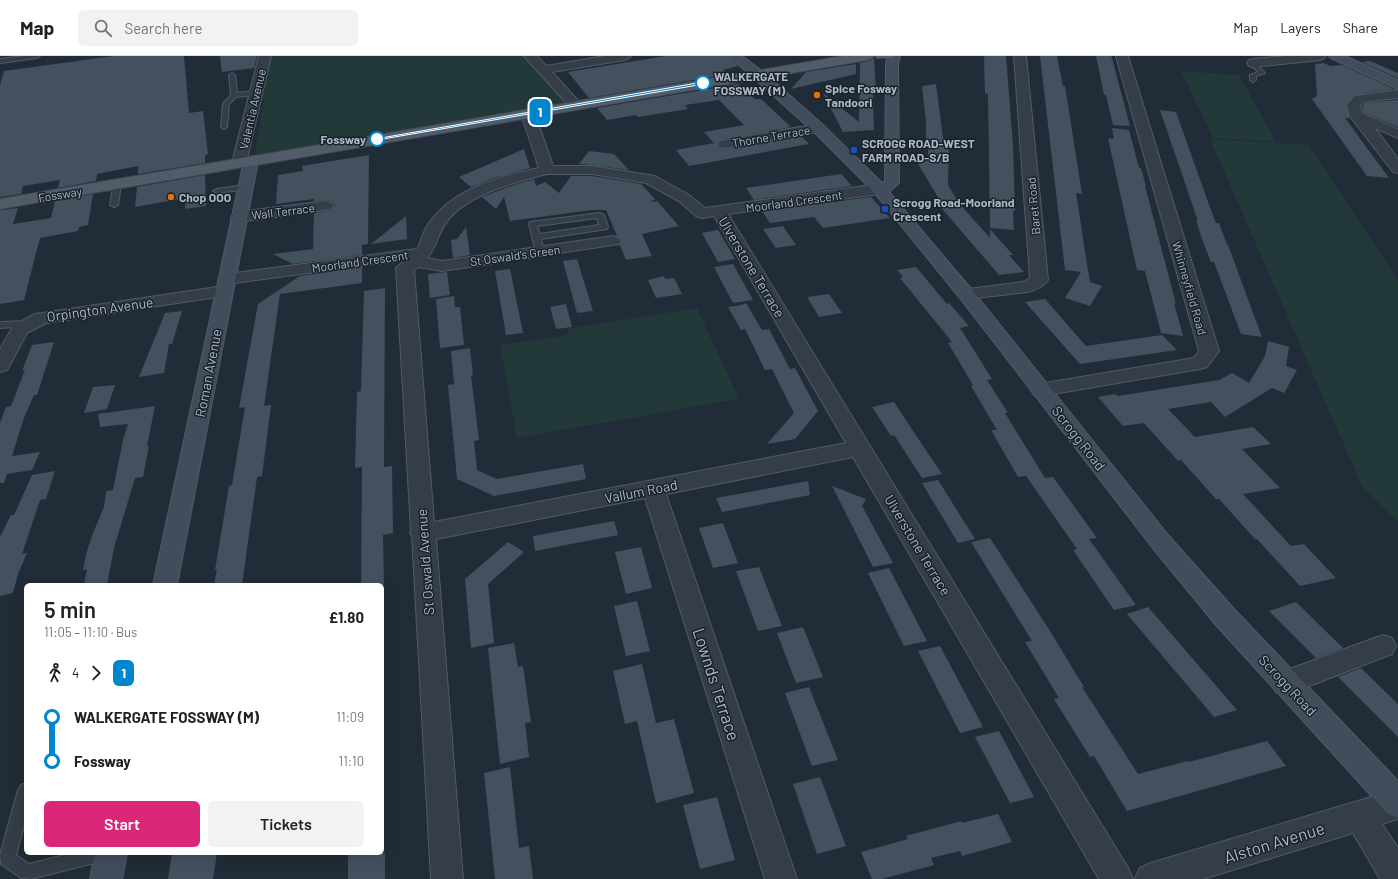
<!DOCTYPE html>
<meta charset="utf-8">
<style>
:root{--surface:#fff;--page:#f2f2f2;--text:#202124;--muted:#757577;--line:#e0e0e0;--accent:#db2777}
body{margin:0;font-family:Barlow,sans-serif;background:var(--page);color:var(--text);height:100vh;display:flex;flex-direction:column;font-size:15px;white-space:nowrap}
*{box-sizing:border-box;margin:0}
p{font-size:13px;color:var(--muted)}
.icon{flex:none;width:22px;height:22px;fill:none;stroke:currentColor;stroke-width:2;stroke-linecap:round;stroke-linejoin:round}
.map{position:relative;flex:1;overflow:hidden}
.panel{position:absolute;left:24px;top:527px;width:360px;height:272px;display:flex;flex-direction:column;background:var(--surface);border-radius:6px;box-shadow:0 4px 16px #0002}
.panel>*{flex:none}
.badge{padding:0 8px;border-radius:6px;font-size:14px;line-height:26px}
.map>.badge{position:absolute;translate:-50% -50%;box-shadow:0 0 0 2px #fff}
.legs{display:flex;align-items:center;gap:6px;height:44px;padding:0 20px;font-size:13px}
.legs p{margin-inline-start:auto}
.summary{display:flex;align-items:center;justify-content:space-between;height:68px;padding:0 20px}
h1{font-size:22px;font-weight:600;line-height:30px}
.button{display:flex;gap:8px;margin-top:auto;padding:8px 20px}
.button a{flex:1;height:46px;border-radius:6px;background:var(--accent);color:#fff;font-size:16px;font-weight:600;line-height:46px;text-align:center}
.button a+a{background:var(--page);color:var(--text)}
ul{padding:0 20px;list-style:none}
li{display:flex;align-items:center;gap:14px;height:44px;font-size:15px}
li i{display:grid;place-items:center;width:6px;height:100%;margin:0 5px;background:currentColor}
li i::after{content:'';width:10px;height:10px;margin:-5px;border:3px solid;border-radius:50%;background:var(--surface)}
li p{margin-inline-start:auto}
li:first-child i{background:linear-gradient(#0000 50%,currentColor 0)}
li:last-child i{background:linear-gradient(currentColor 50%,#0000 0)}
header{display:flex;align-items:center;gap:24px;box-sizing:border-box;height:56px;padding:0 20px;background:var(--surface);border-bottom:1px solid var(--line)}
header strong{font-size:19px}
nav{display:flex;gap:22px;margin-inline-start:auto;font-size:14px}
.search{width:280px;height:36px;background:var(--page);display:flex;align-items:center;gap:10px;box-sizing:border-box;padding:0 14px;border-radius:6px;color:var(--muted);font-size:15px}
.map>svg:first-child{display:block}
.green{fill:#233939}
.building{fill:#43515f}
.lines{fill:none;stroke-linecap:round;stroke-linejoin:round}
.lane-casing{stroke:#515b66;stroke-width:2}
.street-casing{stroke:#515b66;stroke-width:2}
.secondary-casing{stroke:#515b66;stroke-width:2}
.primary-casing{stroke:#3d4651;stroke-width:2}
.lane{fill:#343d48;fill-rule:evenodd}
.street{fill:#343d48;fill-rule:evenodd}
.secondary{fill:#424d5b;fill-rule:evenodd}
.primary{fill:#525c68;fill-rule:evenodd}
.line-1{fill:#0086cd;stroke:#fff}
.stop-1-dot{fill:#fff;stroke:#0086cd;stroke-width:2}
.food-dot{fill:#e8710a;stroke:#19222c;stroke-width:1.5}
.transit-dot{fill:#1a4fb4;stroke:#19222c;stroke-width:1.5}
.labels{text-anchor:middle;dominant-baseline:central;stroke-width:3;stroke-linejoin:round;paint-order:stroke}
.far-stop-label{font-size:12px;font-weight:bold;fill:#aeb8c5;stroke:#19222c;text-anchor:start}
.far-poi-label{font-size:12px;font-weight:bold;fill:#aeb8c5;stroke:#19222c;text-anchor:start}
.far-street-label{font-size:12px;fill:#aeb8c5;stroke:#19222c}
.street-label{font-size:14px;fill:#aeb8c5;stroke:#19222c}
.near-street-label{font-size:17px;fill:#aeb8c5;stroke:#19222c}
</style>
<header>
<strong>Map</strong>
<div class="search"><svg class="icon" aria-label="search" viewBox="0 0 24 24"><circle cx="10" cy="10" r="6"/><path d="M15 15l6 6"/></svg>Search here</div>
<nav><a>Map</a><a>Layers</a><a>Share</a></nav>
</header>
<div class="map">
<svg width="1398" height="823" viewBox="0 0 1398 823">
<rect width="100%" height="100%" fill="#202c37"/>
<g class="green">
<path d="M266,0H527L571,45L255,101L263,47Z"/>
<path d="M1181,15L1239,19L1276,86L1213,82Z"/>
<path d="M1210,83L1309,89L1398,224V466L1362,430Z"/>
<path d="M697,252L739,343L517,382L500,289L569,279L567,273Z"/>
</g>
<g class="building">
<path d="M114,0H184L189,57L203,55L208,98L205,99V107L138,118V110L97,118L96,125L58,132L60,124L23,130L21,138L0,141V29L4,15Z"/>
<path d="M220,0H257L254,12L222,16Z"/>
<path d="M666,0H728L738,10L723,14L728,18L589,42L568,16Z"/>
<path d="M984,0H1006L1013,90L1015,155H1013L1014,174L990,172L988,38L985,37Z"/>
<path d="M1040,0H1057L1063,30H1065L1082,138L1076,137L1087,208L1090,226L1102,230L1090,250L1065,242L1081,216L1065,214Z"/>
<path d="M1096,0H1111L1112,2L1130,70L1113,69L1106,39H1104Z"/>
<path d="M874,2L876,33H874L873,43L874,74L843,76L823,37L859,66L860,7L869,5Z"/>
<path d="M1370,5L1398,17V22L1362,6Z"/>
<path d="M1324,7L1330,10L1342,9L1394,33L1355,39L1346,48L1350,62H1345L1389,122L1367,120L1312,43L1317,40L1315,8Z"/>
<path d="M856,8V18L791,33L806,16Z"/>
<path d="M738,28L755,43H761L791,71L720,84L717,87L719,92L725,93L801,80L809,88L689,110L676,94L714,87L704,76L744,69L719,44L685,49L688,53L638,61L636,59L607,64L597,52Z"/>
<path d="M936,28L943,82H945V92L949,93L948,129L958,146L990,182V173L1013,199H1009L1024,216L999,219L938,148H942L918,108L928,102V87H926V66L922,30Z"/>
<path d="M1398,44V71L1363,56L1362,50L1365,47Z"/>
<path d="M1160,54L1176,56L1208,146L1216,167H1219L1227,189H1228L1262,281L1241,278L1214,206H1211L1202,183L1196,164L1198,165Z"/>
<path d="M1112,72L1129,74L1139,112H1141L1146,130H1145L1176,248L1174,247L1183,280L1161,277L1145,215L1137,214L1108,82L1114,83Z"/>
<path d="M524,93L530,112L491,123L471,131L459,121Z"/>
<path d="M589,95L614,98L629,114L592,109L579,108Z"/>
<path d="M369,99L368,188L362,189V199L293,208L273,198L313,193L314,157L331,154L336,150L332,146L327,144L314,145V143L276,148L278,119L303,115L302,110Z"/>
<path d="M841,118L852,130L754,144L746,132Z"/>
<path d="M205,119L206,150L185,153L186,142L135,151L137,131Z"/>
<path d="M571,120H592L641,128L655,143L650,146L657,145L679,170L642,178L652,200L626,204L620,189L622,184L617,180L606,154H592L510,165L504,141L496,153L482,141L508,131L534,123L536,130L545,126L559,137Z"/>
<path d="M93,138L88,169L79,171L78,175L40,182L24,244L0,248V154L18,152L13,168L51,162L55,145Z"/>
<path d="M871,141L890,162L823,172L814,161L770,167L762,155Z"/>
<path d="M406,160L407,183L371,188Z"/>
<path d="M783,170L796,189L776,192L763,173Z"/>
<path d="M466,171L470,199L453,202L451,184L457,183Z"/>
<path d="M718,174L735,203L718,206L702,177Z"/>
<path d="M577,203L593,255L577,257L563,205Z"/>
<path d="M733,208L753,244L733,247L714,211Z"/>
<path d="M362,211V227L280,238L264,350L271,349L262,420L257,421L242,529H214L217,513L215,514L229,430L232,429L245,351L239,352L258,248L300,220Z"/>
<path d="M916,211L947,248L949,247L969,270L960,272L992,323L987,324L1008,357H1005L1045,422L1053,421L1097,482L1089,483L1136,549L1114,554L1073,494L1077,493L1026,420L1018,421L991,374H997L971,330L973,329L948,287L952,286L900,222L903,221L897,214Z"/>
<path d="M510,213L523,277L506,279L495,215Z"/>
<path d="M447,216L450,239L430,242L428,218Z"/>
<path d="M664,220L665,223L674,222L682,238L656,242L648,224Z"/>
<path d="M385,232L384,411L392,410L393,477L383,479L384,529H361L362,411L355,412L357,336L361,335L364,235Z"/>
<path d="M829,238L842,257L819,261L807,241Z"/>
<path d="M454,240L455,251H460L464,289L440,292L436,243Z"/>
<path d="M1045,243L1086,290L1162,279L1177,294L1080,308L1025,246Z"/>
<path d="M746,247L762,274L769,273L790,313L795,312L818,355L795,383L767,388L794,357L772,313L765,314L745,273L741,274L728,251L741,249Z"/>
<path d="M566,248L572,271L556,273L550,251Z"/>
<path d="M182,255L172,288H169L164,317L139,321L165,257Z"/>
<path d="M1268,285L1289,291L1286,310L1297,314L1284,337L1272,332L1225,361L1211,346L1168,353L1195,381L1253,371L1271,388L1242,393L1280,432L1243,438L1291,490L1304,488L1336,522L1300,530L1257,483H1255L1219,443H1216L1181,404L1178,405L1144,367L1123,370L1098,341L1115,338L1118,340L1219,324L1232,317L1249,327L1265,300Z"/>
<path d="M54,286L37,339H34L24,362L12,400L40,396L32,414L7,418L4,427H0V367L6,351L11,350L25,314L22,315L32,289Z"/>
<path d="M470,292L473,319L471,320L479,384L474,385L477,414L497,423L583,408L586,423L494,440L457,423L448,329L454,328L451,295Z"/>
<path d="M115,329L107,353L84,357L93,331Z"/>
<path d="M894,346L921,387L942,418L922,422L894,379L891,380L872,351Z"/>
<path d="M155,350L147,390H149L143,421L135,422L114,492L107,529H84L87,513L83,514L87,495L93,477L104,451L106,435L113,434L123,384L128,368L100,371L98,358Z"/>
<path d="M55,415L46,443L40,444L22,498L27,497L18,518L13,537L0,540V481L11,459H14L32,419Z"/>
<path d="M938,424L975,483L958,487L922,427Z"/>
<path d="M808,425L810,439L722,456L716,442Z"/>
<path d="M832,430L866,443L862,450L893,507L873,511Z"/>
<path d="M614,465L618,479L535,495L533,480Z"/>
<path d="M723,467L738,507L713,512L699,472Z"/>
<path d="M990,482L1050,575L1084,631H1082L1138,718L1188,705L1189,706L1267,685L1286,710L1127,755L1094,700L1090,701L1054,643L1059,642L1025,586L1032,585L971,486Z"/>
<path d="M508,486L524,496L488,528L494,587L471,592L465,523Z"/>
<path d="M641,491L652,532L626,538L615,496Z"/>
<path d="M759,511L782,570L758,575L736,515Z"/>
<path d="M889,512L927,585L904,590L868,517Z"/>
<path d="M637,545L650,595L626,600L614,550Z"/>
<path d="M1296,546L1343,592L1316,602L1269,555Z"/>
<path d="M1148,551L1237,654L1214,661L1127,558Z"/>
<path d="M803,571L823,621L796,627L777,577Z"/>
<path d="M514,587L518,611L523,610L531,666L525,667L529,701L500,708L488,592Z"/>
<path d="M940,590L983,671L960,677L918,595Z"/>
<path d="M642,608L656,667L674,663L694,737L656,747L637,665L625,668L613,615Z"/>
<path d="M1361,612L1398,648V681L1338,621Z"/>
<path d="M809,631L838,704L812,710L785,637Z"/>
<path d="M999,675L1034,741L1010,747L975,681Z"/>
<path d="M510,711L519,792L529,790L533,823H495L484,717Z"/>
<path d="M820,721L846,790L817,798L793,728Z"/>
<path d="M717,741L735,804L700,813L683,749Z"/>
<path d="M998,758L1012,786L962,800L960,795L931,802L934,809L882,823H872L861,796L908,783L906,780L961,765L962,767Z"/>
<path d="M172,797H217L213,823H168Z"/>
<rect x="348" y="797" width="37" height="26"/>
</g>
<g class="lines">
<defs>
<g id="lane">
<path d="M24,0H40L37,2L0,7V3Z"/>
<path d="M1253,5L1265,17L1256,20V24L1253,26L1250,24V19L1258,16L1250,7Z"/>
<path d="M232,17L235,19L237,37L256,35L259,37L256,39L236,41L229,48L227,71L224,73L221,71L223,48L231,39L229,19Z"/>
<path d="M114,126H117L121,128L118,149L114,151L110,149Z"/>
<path d="M245,129H248V133L217,137L213,135L217,133Z"/>
<path d="M600,157L604,159L608,171L607,173L541,183L544,196L540,198L536,196L529,168L530,166ZM597,162L599,169L540,178L537,170Z"/>
<path d="M28,265L31,266L33,268L31,270L0,272V266Z"/>
<path d="M26,727V762L16,799L29,808L72,797H112L110,803L31,823L21,822L1,808L0,799L18,734L21,729Z"/>
</g>
<g id="street">
<path d="M259,0H271L246,107L244,110L239,111L234,110L232,107Z"/>
<path d="M524,0H537L546,10L605,0H631L629,2L625,4L552,16L582,49L581,52H571Z"/>
<path d="M1014,0H1026L1048,224C1043,231 1036,234 1028,236L966,243L960,242L957,238L960,234L1023,226L1030,222Z"/>
<path d="M1116,0H1128L1219,295L1207,311L1200,313L1041,340L1034,339L1031,334L1034,329L1194,302L1199,295Z"/>
<path d="M1286,0H1326L1324,2L1320,4L1253,11L1249,10L1247,7L1249,4L1253,3Z"/>
<path d="M1398,34V42L1364,46L1360,49L1362,57L1398,73V82L1375,72L1398,103V117L1393,116L1349,59L1347,48L1355,40Z"/>
<path d="M528,54L533,55L535,58L553,110H592L655,120L689,139L705,152L879,128L884,130L887,133L884,136L879,138L728,158L1128,812L1133,823H1099L853,401L666,438L797,823H765L645,442L436,483L463,823H431L412,479L410,477L411,475L396,212L405,204L227,228L221,227L218,223L221,219L227,218L417,193C421,186 423,177 427,170C451,133 498,121 539,112L521,58L523,55ZM547,118H592L646,127L679,145L696,160L702,162L714,160L846,387L434,466L414,214L419,211L442,215L619,188L621,185L619,182L613,180L442,205L427,202C437,191 438,176 448,164C469,138 515,126 547,118Z"/>
<path d="M818,68L823,69L825,72L823,75L725,92L720,91L718,88L720,85L725,84Z"/>
<path d="M326,145L331,147L334,150L331,153L239,166L233,164L231,161L233,158L239,156Z"/>
<path d="M224,230L230,231L233,235L230,239L46,267L27,277L7,314L0,316V293L11,274L13,270L35,258Z"/>
<path d="M1383,579L1392,582L1396,590L1392,598L1286,639L1276,636L1272,627L1276,618Z"/>
<path d="M1398,733V763L1382,768L1398,792V823H1380L1353,777L1203,823H1135L1140,812L1151,807Z"/>
</g>
<g id="secondary">
<path d="M729,0H742L762,15L823,69L882,127L885,125L886,8L888,0H900L898,8L899,127L889,136L972,234L1168,479L1234,553L1398,725V762L1387,757L1216,569L1152,491L960,242L874,136L813,75Z"/>
<path d="M1329,0H1345L1398,24V33L1331,2Z"/>
<path d="M251,101L256,102L258,105L177,529H153L244,105L246,102Z"/>
<path d="M95,797H127L122,823H90Z"/>
</g>
<g id="primary">
<path d="M843,0H874L872,2L868,4L0,153V143Z"/>
<path d="M875,0H895L893,2H877Z"/>
</g>
</defs>
<use href="#lane" class="lane-casing"/>
<use href="#street" class="street-casing"/>
<use href="#secondary" class="secondary-casing"/>
<use href="#primary" class="primary-casing"/>
<use href="#lane" class="lane"/>
<use href="#street" class="street"/>
<use href="#secondary" class="secondary"/>
<use href="#primary" class="primary"/>
</g>
<path class="line-1" d="M703,26L704,28L377,84L375,83Z"/>
<g class="stop-1-dot">
<circle cx="703" cy="27" r="7"/>
<circle cx="377" cy="83" r="7"/>
</g>
<g class="food-dot">
<circle cx="817" cy="39" r="4"/>
<circle cx="171" cy="141" r="4"/>
</g>
<g class="transit-dot">
<rect x="850" y="90" width="8" height="8" rx="2"/>
<rect x="881" y="149" width="8" height="8" rx="2"/>
</g>
<g class="labels">
<g class="far-stop-label">
<text x="714" y="20">WALKERGATE<tspan x="714" dy="14">FOSSWAY (M)</tspan></text>
<text x="366" y="83" text-anchor="end">Fossway</text>
</g>
<g class="far-poi-label">
<text x="825" y="32">Spice Fosway<tspan x="825" dy="14">Tandoori</tspan></text>
<text x="862" y="87">SCROGG ROAD-WEST<tspan x="862" dy="14">FARM ROAD-S/B</tspan></text>
<text x="179" y="141">Chop OOO</text>
<text x="893" y="146">Scrogg Road-Moorland<tspan x="893" dy="14">Crescent</tspan></text>
</g>
<g class="far-street-label">
<text transform="translate(252 53) rotate(-77)">Valentia Avenue</text>
<text transform="translate(771 80) rotate(-10)">Thorne Terrace</text>
<text transform="translate(60 138) rotate(-9)">Fossway</text>
<text transform="translate(794 145) rotate(-8)">Moorland Crescent</text>
<text transform="translate(1033 150) rotate(-95)">Baret Road</text>
<text transform="translate(283 155) rotate(-7)">Wall Terrace</text>
<text transform="translate(515 199) rotate(-8)">St Oswald's Green</text>
<text transform="translate(360 205) rotate(-8)">Moorland Crescent</text>
<text transform="translate(1190 232) rotate(74)">Whinneyfield Road</text>
</g>
<g class="street-label">
<text transform="translate(752 211) rotate(59)">Ulverstone Terrace</text>
<text transform="translate(100 253) rotate(-8)">Orpington Avenue</text>
<text transform="translate(208 317) rotate(-79)">Roman Avenue</text>
<text transform="translate(1079 382) rotate(52)">Scrogg Road</text>
<text transform="translate(641 435) rotate(-11)">Vallum Road</text>
<text transform="translate(918 489) rotate(59)">Ulverstone Terrace</text>
<text transform="translate(425 506) rotate(-94)">St Oswald Avenue</text>
<text transform="translate(1288 629) rotate(47)">Scrogg Road</text>
</g>
<g class="near-street-label">
<text transform="translate(717 628) rotate(72)">Lownds Terrace</text>
<text transform="translate(1274 786) rotate(-17)">Alston Avenue</text>
</g>
</g>
</svg>
<b class="badge" style="left:540px;top:56px;background:#0086cd;color:#fff">1</b>
<section class="panel">
<div class="summary"><div><h1>5 min</h1><p>11:05 – 11:10 · Bus</p></div><b>£1.80</b></div>
<div class="legs"><svg class="icon" aria-label="walk" viewBox="0 0 24 24"><circle cx="13" cy="4" r="2"/><path d="M13 8l-2 6 4 7M11 14l-3 7M7 12l3-4h3l4 4"/></svg>4<svg class="icon" aria-label="forward" viewBox="0 0 24 24"><path d="M9 5l7 7-7 7"/></svg><b class="badge" style="background:#0086cd;color:#fff">1</b></div>
<ul>
<li><i style="color:#0086cd"></i><b>WALKERGATE FOSSWAY (M)</b><p>11:09</p></li>
<li><i style="color:#0086cd"></i><b>Fossway</b><p>11:10</p></li>
</ul>
<div class="button"><a>Start</a><a>Tickets</a></div>
</section>
</div>
